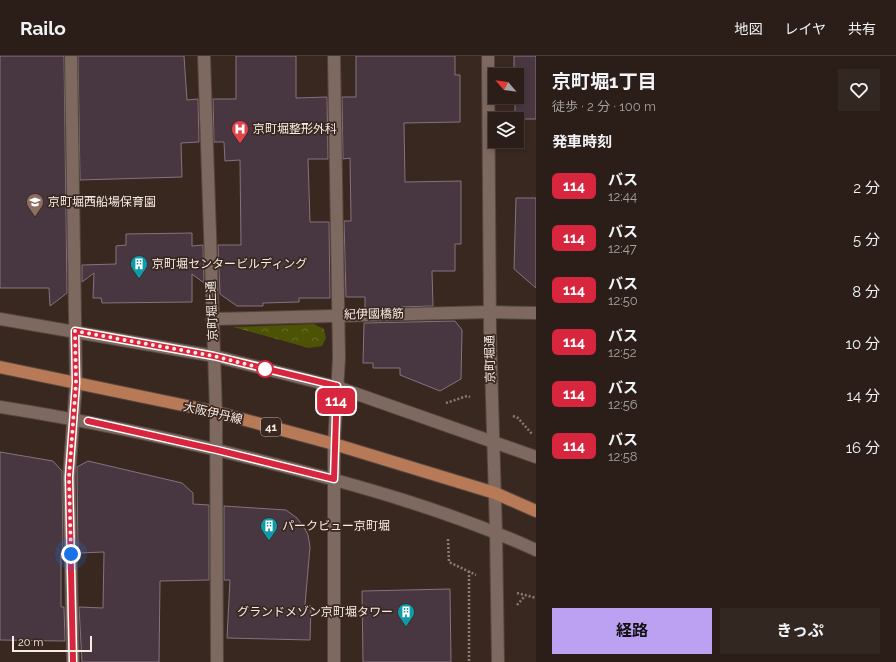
<!DOCTYPE html>
<html lang="ja">
<meta charset="utf-8">
<style>
:root{--surface:#2b1e18;--page:#332721;--text:#f1f3f6;--muted:#a6a2a2;--line:#473c37;--accent:#bca0f2}
body{margin:0;font-family:Raleway,"Noto Sans JP",sans-serif;background:var(--page);color:var(--text);height:100vh;display:flex;flex-direction:column;font-size:15px;white-space:nowrap}
*{box-sizing:border-box;margin:0}
p{font-size:13px;color:var(--muted)}
.icon{flex:none;width:22px;height:22px;fill:none;stroke:currentColor;stroke-width:2;stroke-linecap:round;stroke-linejoin:round}
.map{position:relative;flex:1;overflow:hidden}
.drawer{display:flex;flex-direction:column;background:var(--surface);width:360px}
.drawer>*{flex:none}
.badge{padding:0 8px;border-radius:6px;font-size:14px;line-height:26px}
.needle{width:26px;rotate:298deg}
.fabs{position:absolute;left:488px;top:12px;display:grid;gap:8px}
.fabs a{display:grid;place-items:center;width:36px;height:36px;border-radius:0px;background:var(--surface);box-shadow:0 2px 6px #0003,0 0 0 1px var(--line);font-size:20px}
.scale{position:absolute;left:12px;bottom:10px;width:80px;box-sizing:border-box;padding-left:4px;border:2px solid #f7ebe5;border-top:0;font-size:11px;line-height:14px;white-space:nowrap;color:#f7ebe5;-webkit-text-stroke:3px #392820;paint-order:stroke}
.you{position:absolute;width:20px;height:20px;margin:-10px;border:3px solid #fff;border-radius:50%;background:#1a73e8;box-shadow:0 0 0 6px #1a73e833}
.map>.badge{position:absolute;translate:-50% -50%;box-shadow:0 0 0 2px #fff}
h2{padding:0 16px;font-size:15px;line-height:36px}
.round{display:grid;place-items:center;flex:none;width:42px;height:42px;border-radius:0px;background:var(--page)}
.overview{display:flex;align-items:center;justify-content:space-between;height:68px;padding:0 16px}
h1{font-size:19px;font-weight:700;line-height:30px}
.cta{display:flex;gap:8px;margin-top:auto;padding:8px 16px}
.cta a{flex:1;height:46px;border-radius:0px;background:var(--accent);color:#111;font-size:16px;font-weight:700;line-height:46px;text-align:center}
.cta a+a{background:var(--page);color:var(--text)}
ul{padding:0;list-style:none}
li{display:flex;align-items:center;gap:12px;height:52px;padding:0 16px}
li div{flex:1}
li b{display:block;font-size:15px}
li em{font-style:normal}
li .badge{min-width:44px;font-weight:700;text-align:center}
header{display:flex;align-items:center;gap:24px;box-sizing:border-box;height:56px;padding:0 20px;background:var(--surface);border-bottom:1px solid var(--line)}
header strong{font-size:19px}
nav{display:flex;gap:22px;margin-inline-start:auto;font-size:14px}
main{display:flex;flex:1;min-height:0}
.map>svg:first-child{display:block}
.forest{fill:url(#forest-crowns)}
.building{fill:#483741;stroke:#86727e}
.lines{fill:none;stroke-linecap:round;stroke-linejoin:round}
.minor-casing{stroke:#54453e;stroke-width:14}
.primary-casing{stroke:#54453e;stroke-width:14}
.path{stroke:#8a7b74;stroke-width:2.5;stroke-dasharray:2 2;stroke-linecap:butt}
.minor{stroke:#7d6960;stroke-width:12}
.primary{stroke:#b77956;stroke-width:12}
.line-casing{stroke:#fff;stroke-width:9}
.line{stroke:#d7263d;stroke-width:6}
.walk{stroke:#f7ebe5;stroke-width:4;stroke-dasharray:0 7.2}
.stop-dot{fill:#fff;stroke:#d7263d;stroke-width:2}
.labels{text-anchor:middle;dominant-baseline:central;stroke-width:3.5;stroke-linejoin:round;paint-order:stroke}
.shield{fill:#392820;stroke:#beb0aa;stroke-width:1}
.shield-label{font-size:11px;font-weight:bold;fill:#f7ebe5}
.poi-label{font-size:12px;fill:#f7ebe5;stroke:#392820;text-anchor:start}
.street-label{font-size:12px;fill:#f7ebe5;stroke:#392820}
</style>
<header>
<strong>Railo</strong>
<nav><a>地図</a><a>レイヤ</a><a>共有</a></nav>
</header>
<main>
<div class="map">
<svg width="536" height="606" viewBox="0 0 536 606">
<defs>
<pattern id="forest-crowns" width="20" height="18" patternUnits="userSpaceOnUse"><rect width="20" height="18" fill="#4d5305"/><path d="M2 6a3 3 0 1 1 6 0M12 15a3 3 0 1 1 6 0" fill="none" stroke="#676c29"/></pattern>
</defs>
<rect width="100%" height="100%" fill="#392820"/>
<path class="forest" d="M314,268L324,273L326,282L322,290L309,292L233,271Z"/>
<g class="building">
<path d="M0,0H64L67,237L50,250L49,232H0Z"/>
<path d="M78,0H184L187,44L198,43L199,86L181,87L182,121L80,124Z"/>
<path d="M236,0H296V42L327,41L328,103H308L310,166H329L330,242H299V246L263,247V250H237L220,238L218,189H241L240,104L225,105L224,86H214L213,43H236Z"/>
<path d="M356,0H455V19H460V66L404,67L405,126L461,125V188H455V215H432L433,250L365,252V241H346L344,165H351L350,102L343,103L342,41H356Z"/>
<path d="M514,0H536V63H515V41H517V19H514Z"/>
<path d="M516,142H536V232L514,213Z"/>
<path d="M192,177V190L203,189L204,227L192,218V246L102,247L101,242H93L94,217L82,226V209L116,208V190L126,189V178Z"/>
<path d="M455,265L462,274L461,323L440,335L400,319V312H373V307H363L364,267Z"/>
<path d="M0,396L53,405L62,415L63,497H61V551H64L65,585L0,584Z"/>
<path d="M88,405L182,427L193,437V448L209,449V524L160,525L159,606H82L79,551L103,552L104,496L78,497L77,411Z"/>
<path d="M224,450L286,454L297,462L305,473L308,479L310,491L305,549L311,550L310,584L227,582L230,524H224Z"/>
<path d="M450,533L451,606H363L362,535Z"/>
</g>
<g class="lines">
<defs>
<g id="minor">
<path d="M71,0L76,327L69,421L73,606"/>
<path d="M204,0L216,356L217,606"/>
<path d="M334,0L339,302L334,388V606"/>
<path d="M488,0L490,276L496,476L498,606"/>
<path d="M0,263L214,300L337,331L536,401"/>
<path d="M212,263L490,256L536,257"/>
<path d="M0,351C90,365 178,384 266,406C358,429 450,455 536,494"/>
</g>
<path id="primary" d="M0,311L216,356L334,388L495,437L536,455"/>
</defs>
<use href="#minor" class="minor-casing"/>
<use href="#primary" class="primary-casing"/>
<g class="path">
<path d="M446,347L467,340L470,341"/>
<path d="M513,360L518,362L532,378"/>
<path d="M448,483L449,506L476,519"/>
<path d="M469,515V606"/>
<path d="M517,537L536,542"/>
<path d="M517,549L525,540"/>
</g>
<use href="#minor" class="minor"/>
<use href="#primary" class="primary"/>
</g>
<g class="lines">
<defs>
<path id="line" d="M73,606L69,421L76,327L75,275L214,300L337,330L334,423L217,394L88,365"/>
</defs>
<use href="#line" class="line-casing"/>
<use href="#line" class="line"/>
<path class="walk" d="M71,498L69,421L76,327L75,275L214,300L265,313"/>
</g>
<defs>
<symbol id="hospital-pin" viewBox="-11 -11 22 30"><path d="M0 17L-7.5 6A9.5 9.5 0 1 1 7.5 6Z" fill="#e0444e" stroke="#392820"/><path d="M-5-5h3v3.5h4V-5h3V5h-3V1.5h-4V5h-3Z" fill="#fff"/></symbol>
<symbol id="school-pin" viewBox="-11 -11 22 30"><path d="M0 17L-7.5 6A9.5 9.5 0 1 1 7.5 6Z" fill="#8d6e63" stroke="#392820"/><path d="M0-5L7-2L0 1L-7-2ZM-4 1L0 2.5L4 1V4Q0 6-4 4Z" fill="#fff"/></symbol>
<symbol id="building-pin" viewBox="-11 -11 22 30"><path d="M0 17L-7.5 6A9.5 9.5 0 1 1 7.5 6Z" fill="#0f9aa8" stroke="#392820"/><path d="M-4-6H4V6H1V3H-1V6H-4ZM-2.5-4.3h1.7v1.8h-1.7ZM.8-4.3h1.7v1.8H.8ZM-2.5-1h1.7V.8h-1.7ZM.8-1h1.7V.8H.8Z" fill="#fff"/></symbol>
</defs>
<g fill-rule="evenodd">
<use href="#hospital-pin" x="230" y="63" width="20" height="27"/>
<use href="#school-pin" x="25" y="136" width="20" height="27"/>
<use href="#building-pin" x="129" y="198" width="20" height="27"/>
<use href="#building-pin" x="259" y="460" width="20" height="27"/>
<use href="#building-pin" x="396" y="546" width="20" height="27"/>
</g>
<circle class="stop-dot" cx="265" cy="313" r="8"/>
<g class="labels">
<rect class="shield" x="261" y="362" width="20" height="18" rx="3"/>
<g class="shield-label">
<text x="271" y="371">41</text>
</g>
<g class="poi-label">
<text x="253" y="73">京町堀整形外科</text>
<text x="48" y="146">京町堀西船場保育園</text>
<text x="152" y="208">京町堀センタービルディング</text>
<text x="282" y="470">パークビュー京町堀</text>
<text x="393" y="556" text-anchor="end">グランドメゾン京町堀タワー</text>
</g>
<g class="street-label">
<text transform="translate(212 255) rotate(-92)">京町堀上通</text>
<text transform="translate(374 258) rotate(-1)">紀伊國橋筋</text>
<text transform="translate(490 303) rotate(-91)">京町堀通</text>
<text transform="translate(213 357) rotate(13)">大阪伊丹線</text>
</g>
</g>
</svg>
<div class="fabs">
<a><svg class="needle" viewBox="-14 -14 28 28"><path d="M0-13l5 13h-10z" fill="#e53935"/><path d="M0 13l5-13h-10z" fill="#a6a2a2"/></svg></a>
<a><svg class="icon" aria-label="layers" viewBox="0 0 24 24"><path d="M12 4l9 5-9 5-9-5zM3 14l9 5 9-5"/></svg></a>
</div>
<div class="scale">20 m</div>
<div class="you" style="left:71px;top:498px"></div>
<b class="badge" style="left:336px;top:345px;background:#d7263d;color:#fff">114</b>
</div>
<section class="drawer">
<div class="overview"><div><h1>京町堀1丁目</h1><p>徒歩 · 2 分 · 100 m</p></div><a class="round"><svg class="icon" aria-label="heart" viewBox="0 0 24 24"><path d="M12 20l-8-8c-3-5 5-10 8-4 3-6 11-1 8 4z"/></svg></a></div>
<h2>発車時刻</h2>
<ul>
<li><span class="badge" style="background:#d7263d;color:#fff">114</span><div><b>バス</b><p>12:44</p></div><em>2 分</em></li>
<li><span class="badge" style="background:#d7263d;color:#fff">114</span><div><b>バス</b><p>12:47</p></div><em>5 分</em></li>
<li><span class="badge" style="background:#d7263d;color:#fff">114</span><div><b>バス</b><p>12:50</p></div><em>8 分</em></li>
<li><span class="badge" style="background:#d7263d;color:#fff">114</span><div><b>バス</b><p>12:52</p></div><em>10 分</em></li>
<li><span class="badge" style="background:#d7263d;color:#fff">114</span><div><b>バス</b><p>12:56</p></div><em>14 分</em></li>
<li><span class="badge" style="background:#d7263d;color:#fff">114</span><div><b>バス</b><p>12:58</p></div><em>16 分</em></li>
</ul>
<div class="cta"><a>経路</a><a>きっぷ</a></div>
</section>
</main>
